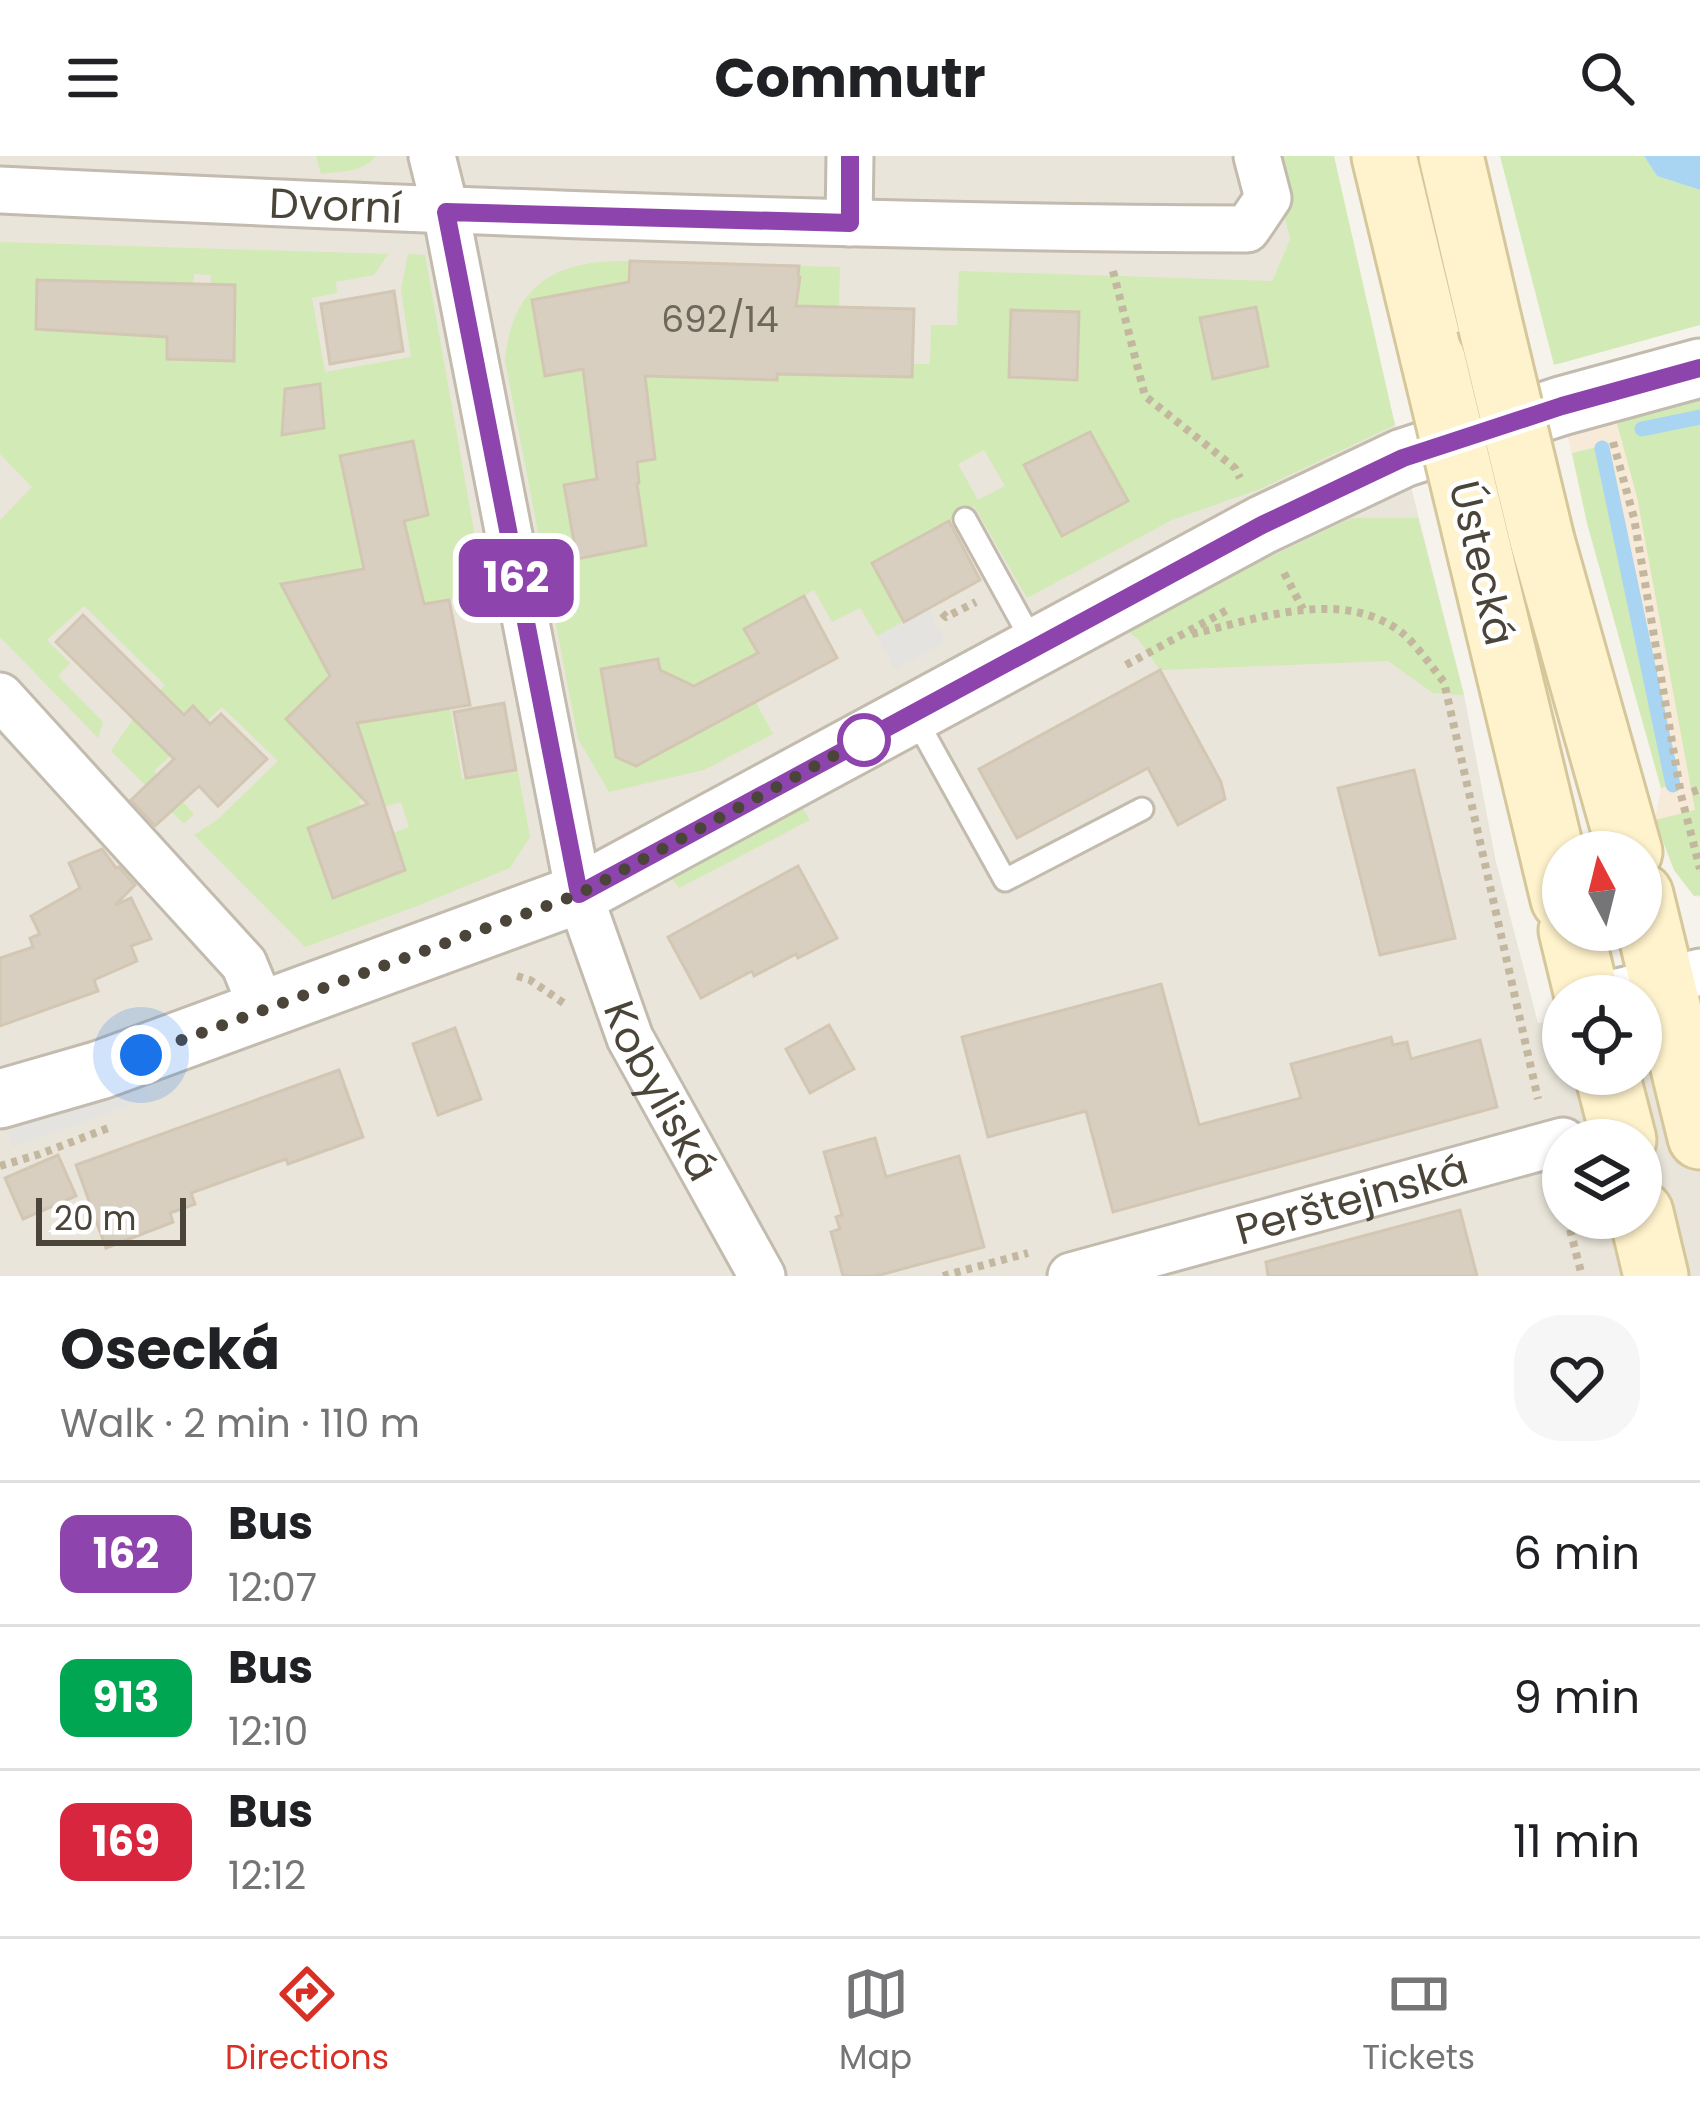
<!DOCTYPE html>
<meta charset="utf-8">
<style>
:root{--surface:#fff;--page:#f6f6f6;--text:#202124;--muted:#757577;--line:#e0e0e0;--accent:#d93025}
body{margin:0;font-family:Poppins,sans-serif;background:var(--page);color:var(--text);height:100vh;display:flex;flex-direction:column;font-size:45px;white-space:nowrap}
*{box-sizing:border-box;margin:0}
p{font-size:39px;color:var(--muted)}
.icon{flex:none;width:66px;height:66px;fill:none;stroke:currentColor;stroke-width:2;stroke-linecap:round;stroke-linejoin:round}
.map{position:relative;height:1120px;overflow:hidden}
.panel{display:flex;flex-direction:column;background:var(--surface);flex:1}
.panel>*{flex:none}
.badge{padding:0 24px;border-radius:18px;font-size:42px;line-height:78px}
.needle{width:78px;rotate:353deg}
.controls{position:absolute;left:1542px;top:675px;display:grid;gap:24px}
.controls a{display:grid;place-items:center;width:120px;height:120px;border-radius:50%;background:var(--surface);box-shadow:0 3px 9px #0004;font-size:60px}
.scale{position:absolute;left:36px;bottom:30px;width:150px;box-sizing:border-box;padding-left:12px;border:6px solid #4b4439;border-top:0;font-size:33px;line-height:42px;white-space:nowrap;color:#4b4439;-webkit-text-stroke:9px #fff;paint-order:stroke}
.you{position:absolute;width:60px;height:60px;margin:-30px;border:9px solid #fff;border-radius:50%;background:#1a73e8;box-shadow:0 0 0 18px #1a73e833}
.map>.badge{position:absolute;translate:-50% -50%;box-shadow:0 0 0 6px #fff}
.round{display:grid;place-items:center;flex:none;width:126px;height:126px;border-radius:48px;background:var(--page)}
.headline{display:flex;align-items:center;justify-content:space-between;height:204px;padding:0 60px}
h1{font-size:57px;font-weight:700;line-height:90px}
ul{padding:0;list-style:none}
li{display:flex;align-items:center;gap:36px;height:144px;padding:0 60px;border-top:3px solid var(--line)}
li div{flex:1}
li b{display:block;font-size:45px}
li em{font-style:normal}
li .badge{min-width:132px;font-weight:700;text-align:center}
header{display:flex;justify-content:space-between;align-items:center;height:156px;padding:0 60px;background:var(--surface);font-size:54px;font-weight:700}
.dock{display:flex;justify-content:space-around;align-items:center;height:168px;border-top:3px solid var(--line);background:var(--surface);font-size:33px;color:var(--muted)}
.dock a{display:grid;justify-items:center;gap:6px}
.dock .active{color:var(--accent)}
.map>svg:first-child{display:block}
.residential{fill:#eae5da;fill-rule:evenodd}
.commercial{fill:#f7ead8}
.green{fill:#d2eab5;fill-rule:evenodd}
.parking{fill:#e5e3e0}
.water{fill:#a9d4f2}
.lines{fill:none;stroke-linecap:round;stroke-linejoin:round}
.stream{stroke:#a9d4f2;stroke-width:15}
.building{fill:#d8cfc1;stroke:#d3c7b4;stroke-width:3}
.service-casing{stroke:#c2bbae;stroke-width:27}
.minor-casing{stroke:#c2bbae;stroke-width:51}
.tertiary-casing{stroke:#c2bbae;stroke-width:63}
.secondary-casing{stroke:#d6c79b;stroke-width:69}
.path{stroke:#c4b79f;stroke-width:8;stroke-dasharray:6 6;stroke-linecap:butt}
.service{stroke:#fff;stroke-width:21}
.minor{stroke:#fff;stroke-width:45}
.tertiary{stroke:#fff;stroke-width:57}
.secondary{stroke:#fff3cd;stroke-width:63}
.secondary-bridge-casing{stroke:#d6c79b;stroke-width:69;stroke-linecap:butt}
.secondary-bridge{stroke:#fff3cd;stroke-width:63}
.line-casing{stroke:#fff;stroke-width:27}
.line{stroke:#8e44ad;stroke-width:18}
.walk{stroke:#4b4439;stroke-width:12;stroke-dasharray:0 21.6}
.stop-dot{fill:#fff;stroke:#8e44ad;stroke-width:6}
.labels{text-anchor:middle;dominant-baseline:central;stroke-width:9;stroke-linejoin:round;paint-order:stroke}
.number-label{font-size:36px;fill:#6e675b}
.street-label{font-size:42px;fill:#4b4439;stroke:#fff}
</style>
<header><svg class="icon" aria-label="menu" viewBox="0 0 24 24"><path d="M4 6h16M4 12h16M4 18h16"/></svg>Commutr<svg class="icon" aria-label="search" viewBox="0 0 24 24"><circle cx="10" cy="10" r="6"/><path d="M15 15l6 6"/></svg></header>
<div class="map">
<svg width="1700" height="1120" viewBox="0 0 1700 1120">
<rect width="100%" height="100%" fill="#f6f3ec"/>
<path class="residential" d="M0,0H1269L1290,83L1272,125L1394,264L1464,539L1496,706L1538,867L1563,865V918H1641V855L1700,848V1120H0ZM1563,984H1641V1062H1563Z"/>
<path class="commercial" d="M1700,238V742L1694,740L1674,714L1655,664L1661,632L1587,367L1566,273Z"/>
<g class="green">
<path d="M316,0H376C363,17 340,15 321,18Z"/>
<path d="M1269,0H1334L1395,269L1260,333L1172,364L1027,442L974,350L944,368L882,425L904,466L877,480L860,452L832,466L814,434L745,473L758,499L737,511L773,578L704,614L609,636L578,583L505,205C512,128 557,103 630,105L628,150L777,223L779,168L796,147L800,121L798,120L799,110L840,111L837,219L911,221L912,208H930L931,169H957L959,115L1272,125L1290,83ZM599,131L612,207L546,220L532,144ZM1256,151L1268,210L1214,223L1200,163ZM1011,154L1078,156L1077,224L1009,221ZM651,271L655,303L637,306L639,326L637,328L646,389L577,403L564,329L597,323L591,279ZM984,294L1005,330L978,344L958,308ZM1062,308L1128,345L1062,380L1032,325Z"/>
<path d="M1500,0H1644L1657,20L1700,34V169L1554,209Z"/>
<path d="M0,86L388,98L374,119L336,126L337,137L312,142L325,216L411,201L401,134L408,98L425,99L485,437L386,454L352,564L450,552L462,623L518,616L530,681L510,712L417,750L305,791L194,679L217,664L278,605L222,551L154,615L194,658L184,668L111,595L133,563L165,529L84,450L47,484L70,507L58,520L103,566L98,582L0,481V364L32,331L0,298ZM194,118L211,119V130H235L234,205L167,202L168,129H193ZM37,125L105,177L36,173ZM320,228L324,272L283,279L285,233ZM413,286L428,358L404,365ZM379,637L384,651L401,646L409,671L393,677L405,714L333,742L309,672L361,651L359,644Z"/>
<path d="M1700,238V739L1694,740L1674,714L1655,664L1695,654L1637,341L1615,260Z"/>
<path d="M1606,289L1676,627L1661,632L1587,367L1572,297Z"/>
<path d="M1352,362H1418L1464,539L1433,537L1388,505L1160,514L1138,483L1122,471Z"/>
<path d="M799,646L810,664L679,732L669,718Z"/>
</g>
<g class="parking">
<path d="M928,452L946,486L895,514L877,480Z"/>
<path d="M145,923L151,942L13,991L7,975Z"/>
</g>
<path class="water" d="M1644,0H1700V34L1657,20Z"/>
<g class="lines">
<g class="stream">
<path d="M1642,273L1700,261"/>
<path d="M1602,292L1673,629"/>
</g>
</g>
<g class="building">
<path d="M630,105L799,110L798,120L800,121L796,150L914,153L912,221L777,218V224L645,220L655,303L637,306L639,327L637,328L646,389L577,403L564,329L597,323L583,213L545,220L532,144L629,126Z"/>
<path d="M37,124L235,129L234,205L167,203V181L36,173Z"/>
<path d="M394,135L403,195L330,208L321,148Z"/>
<path d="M1256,151L1268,210L1213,223L1200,162Z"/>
<path d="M1011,154L1079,156L1077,224L1009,221Z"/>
<path d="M320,228L324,272L282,279L285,233Z"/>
<path d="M1090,276L1128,345L1062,380L1024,309Z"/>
<path d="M413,285L428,359L404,365L424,448L449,444L470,549L357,567L405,714L333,742L308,672L368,648L286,563L330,520L281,428L364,413L340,300Z"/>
<path d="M949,365L980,424L904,466L872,407Z"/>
<path d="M804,440L837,502L636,610L616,601L601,513L658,503L660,514L694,530L758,497L744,473Z"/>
<path d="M83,459L184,559L193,550L210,568L221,558L267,603L218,650L199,630L155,670L131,644L174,603L56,486Z"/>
<path d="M1160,514L1221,626L1225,643L1178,669L1148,612L1017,682L979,613Z"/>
<path d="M504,547L516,614L466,622L454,556Z"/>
<path d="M1414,614L1455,782L1380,799L1338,632Z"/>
<path d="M102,693L116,712L119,711L135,729L115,749L131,742L151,783L131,790L137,805L94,824L98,835L0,870V802L33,791L30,782L40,778L31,760L80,732L69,707Z"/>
<path d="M798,710L837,782L798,802L796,798L754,820L752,815L701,842L668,781Z"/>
<path d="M1161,828L1199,969L1301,942L1291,908L1391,881L1393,889L1407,886L1411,903L1480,884L1497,951L1113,1056L1086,955L988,981L962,881Z"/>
<path d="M829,869L854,913L810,937L786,893Z"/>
<path d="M455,872L481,943L438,959L413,888Z"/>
<path d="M339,914L363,981L288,1008L286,1003L191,1037L195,1048L170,1057L173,1066L106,1092L76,1009Z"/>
<path d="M875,982L886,1021L959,1000L984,1091L876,1120H843L831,1076L840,1073L836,1061L842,1059L824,996Z"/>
<path d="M58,999L76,1040L23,1063L5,1022Z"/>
<path d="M1460,1054L1477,1120H1268L1266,1106Z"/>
</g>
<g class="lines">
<defs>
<g id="service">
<path d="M965,363L1035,490"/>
<path d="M913,558L1005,724L1142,653"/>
</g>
<g id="minor">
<path id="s1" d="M432,0L446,56L579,738L630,882L762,1120"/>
<path id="s2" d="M0,34C415,54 831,71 1247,73L1268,42L1257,0"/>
<path d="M849,67L850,0"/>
<path d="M0,540L244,808L263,854"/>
<path d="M1601,840L1700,816"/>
<path id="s3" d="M1071,1120L1563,985"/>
</g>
<path id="tertiary" d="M0,943L100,914L579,738L1262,369L1403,302L1561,250L1700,212"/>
<g id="secondary">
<path d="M1384,0L1433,203"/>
<path d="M1451,0L1490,168"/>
<path d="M1542,384L1630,696"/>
<path d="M1481,402L1563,743"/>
<path d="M1641,739L1700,981"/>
<path d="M1571,774L1587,840"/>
<path d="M1607,918L1624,984"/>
<path d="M1641,1057L1656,1120"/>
</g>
</defs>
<use href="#service" class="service-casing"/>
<use href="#minor" class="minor-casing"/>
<use href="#tertiary" class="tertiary-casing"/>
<use href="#secondary" class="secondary-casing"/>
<g class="path">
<path d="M1113,115L1145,240L1235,312L1240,322"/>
<path d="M1613,286L1634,362L1681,639L1700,713"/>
<path d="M1284,417L1303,453"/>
<path d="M942,457L946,461L976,446"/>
<path d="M1192,478C1258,463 1341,431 1401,476C1417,489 1431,510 1444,526L1538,943"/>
<path d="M1126,509L1229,453"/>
<path d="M1692,636L1700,633"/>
<path d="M517,820L530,824L565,848"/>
<path d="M0,1010L40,998L111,971"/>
<path d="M1567,1062L1582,1120"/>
<path d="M943,1120L1028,1097"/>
</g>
<use href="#service" class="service"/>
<use href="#minor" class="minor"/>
<use href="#tertiary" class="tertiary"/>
<use href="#secondary" class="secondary"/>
<defs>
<g id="secondary-bridge">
<path d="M1490,168L1542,384"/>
<path d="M1433,203L1481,402"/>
</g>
</defs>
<use href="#secondary-bridge" class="secondary-bridge-casing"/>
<use href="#secondary-bridge" class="secondary-bridge"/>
</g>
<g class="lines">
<defs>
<path id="line" d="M850,0V67L446,56L579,738L1262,369L1403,302L1562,250L1700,212"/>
</defs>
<use href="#line" class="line-casing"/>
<use href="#line" class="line"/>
<path class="walk" d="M141,899L579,738L874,578L864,584"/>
</g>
<circle class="stop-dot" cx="864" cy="584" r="24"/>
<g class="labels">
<g class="number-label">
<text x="720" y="163">692/14</text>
</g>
<g class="street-label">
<text stroke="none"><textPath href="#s2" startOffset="336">Dvorní</textPath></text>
<text transform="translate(1482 407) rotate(77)">Ústecká</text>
<text stroke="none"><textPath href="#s1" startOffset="966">Kobyliská</textPath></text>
<text stroke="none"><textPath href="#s3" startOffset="291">Perštejnská</textPath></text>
</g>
</g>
</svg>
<div class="controls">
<a><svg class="needle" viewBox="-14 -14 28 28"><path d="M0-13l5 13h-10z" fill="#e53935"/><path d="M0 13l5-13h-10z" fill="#757577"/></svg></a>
<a><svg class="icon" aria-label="locate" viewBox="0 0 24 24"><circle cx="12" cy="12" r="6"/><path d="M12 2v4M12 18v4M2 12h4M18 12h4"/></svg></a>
<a><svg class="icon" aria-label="layers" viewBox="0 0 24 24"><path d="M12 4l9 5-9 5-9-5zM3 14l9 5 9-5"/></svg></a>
</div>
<div class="scale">20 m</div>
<div class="you" style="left:141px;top:899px"></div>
<b class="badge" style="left:516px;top:422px;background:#8e44ad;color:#fff">162</b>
</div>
<section class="panel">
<div class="headline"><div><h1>Osecká</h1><p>Walk · 2 min · 110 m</p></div><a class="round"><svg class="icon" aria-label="heart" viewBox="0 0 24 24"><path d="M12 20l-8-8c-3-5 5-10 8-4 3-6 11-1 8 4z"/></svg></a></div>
<ul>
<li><span class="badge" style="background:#8e44ad;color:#fff">162</span><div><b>Bus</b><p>12:07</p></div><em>6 min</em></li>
<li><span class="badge" style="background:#00a651;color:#fff">913</span><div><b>Bus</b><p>12:10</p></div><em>9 min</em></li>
<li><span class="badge" style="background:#d7263d;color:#fff">169</span><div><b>Bus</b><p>12:12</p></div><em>11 min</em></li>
</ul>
</section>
<nav class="dock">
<a class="active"><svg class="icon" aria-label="directions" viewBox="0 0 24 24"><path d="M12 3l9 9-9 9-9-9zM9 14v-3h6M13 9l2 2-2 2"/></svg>Directions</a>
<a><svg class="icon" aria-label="map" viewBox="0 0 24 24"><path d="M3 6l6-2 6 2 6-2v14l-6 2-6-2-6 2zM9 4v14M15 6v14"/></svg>Map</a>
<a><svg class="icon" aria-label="tickets" viewBox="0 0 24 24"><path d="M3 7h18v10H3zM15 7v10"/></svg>Tickets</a>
</nav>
